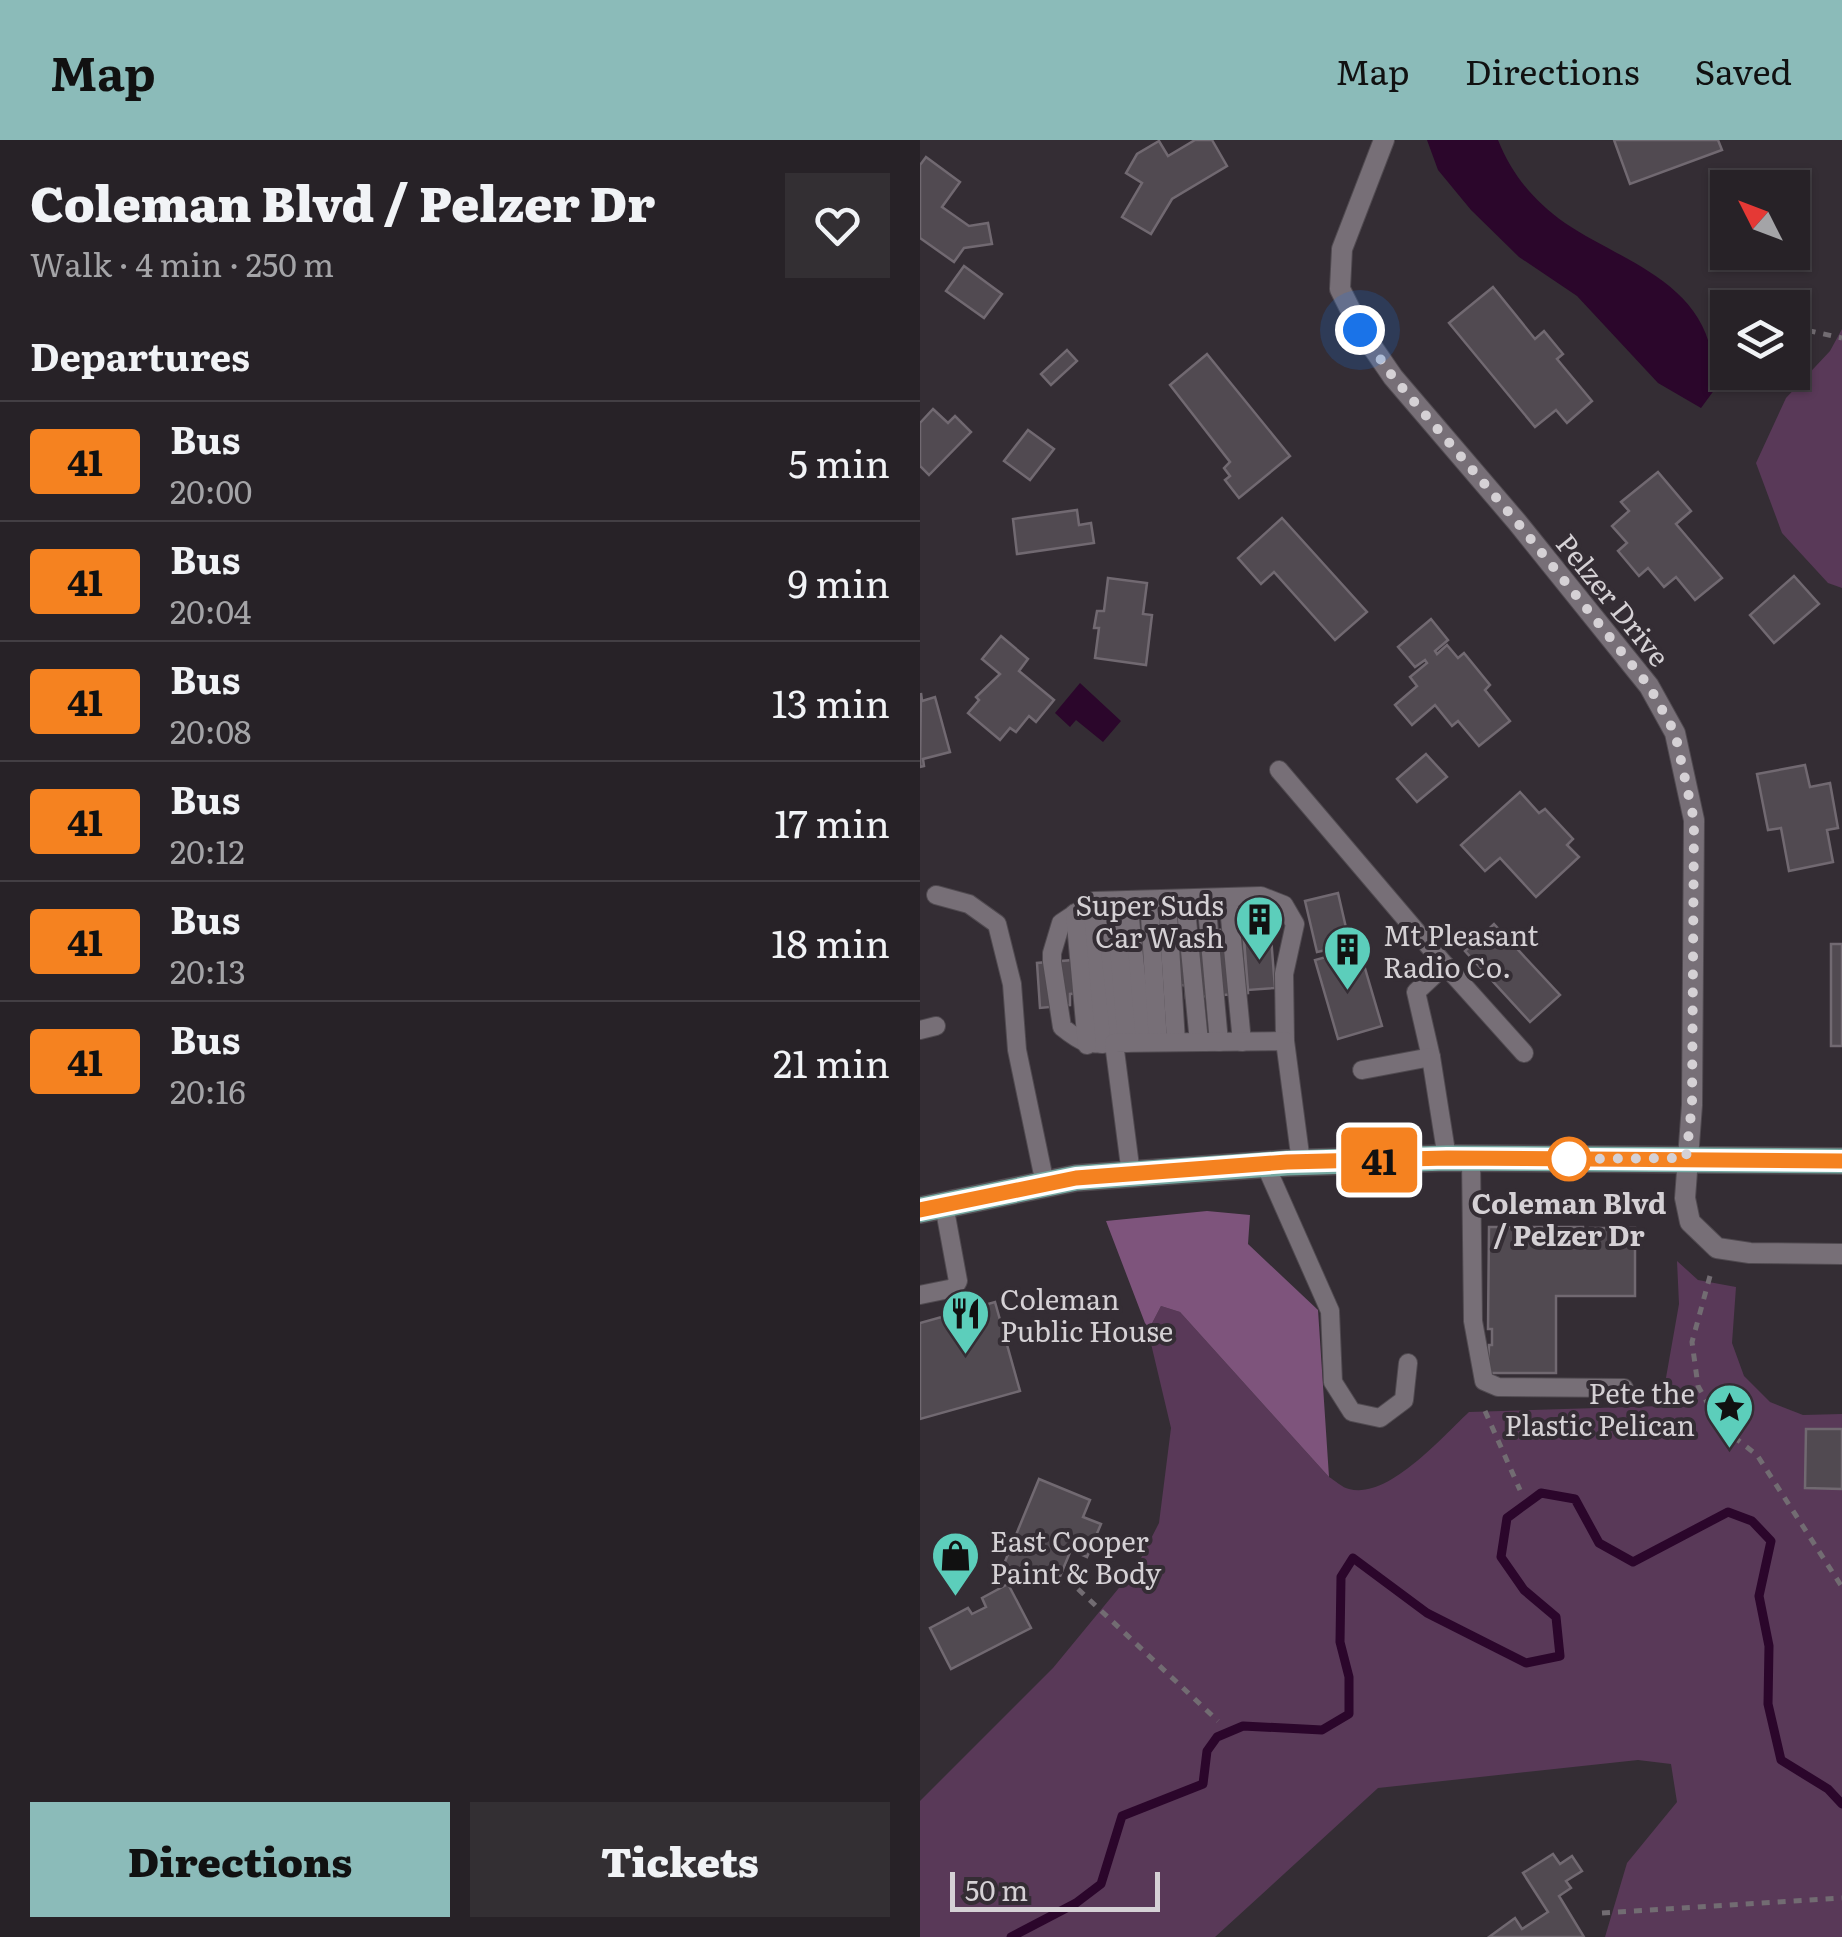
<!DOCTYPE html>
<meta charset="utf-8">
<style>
:root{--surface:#272227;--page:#332f33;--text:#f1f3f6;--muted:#a4a4a7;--line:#433f44;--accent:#8bbbb9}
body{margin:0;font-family:Literata,serif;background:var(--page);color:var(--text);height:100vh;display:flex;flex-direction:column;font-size:38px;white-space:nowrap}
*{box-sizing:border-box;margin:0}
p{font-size:32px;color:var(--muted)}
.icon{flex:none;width:55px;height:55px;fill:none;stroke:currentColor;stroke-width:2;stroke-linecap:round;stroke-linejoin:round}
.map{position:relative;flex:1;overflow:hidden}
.panel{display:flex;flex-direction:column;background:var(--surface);width:920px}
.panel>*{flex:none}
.badge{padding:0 20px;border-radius:8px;font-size:35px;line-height:65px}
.needle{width:65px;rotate:312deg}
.tools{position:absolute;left:790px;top:30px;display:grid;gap:20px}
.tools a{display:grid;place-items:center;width:100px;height:100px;border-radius:0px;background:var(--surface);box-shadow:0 2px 8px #0004,0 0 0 2px var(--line);font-size:50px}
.scale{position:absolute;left:30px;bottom:25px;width:210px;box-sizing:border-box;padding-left:10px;border:5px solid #d5d1d5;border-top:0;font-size:28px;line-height:35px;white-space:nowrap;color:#d5d1d5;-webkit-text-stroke:8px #342d34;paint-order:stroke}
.you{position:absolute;width:50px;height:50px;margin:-25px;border:8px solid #fff;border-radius:50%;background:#1a73e8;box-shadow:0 0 0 15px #1a73e833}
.map>.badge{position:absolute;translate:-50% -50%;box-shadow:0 0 0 5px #fff}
h2{padding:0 30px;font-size:38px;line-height:90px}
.round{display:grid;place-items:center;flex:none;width:105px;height:105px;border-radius:0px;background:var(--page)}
.summary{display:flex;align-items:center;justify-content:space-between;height:170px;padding:0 30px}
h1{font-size:48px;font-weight:800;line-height:75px}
.cta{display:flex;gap:20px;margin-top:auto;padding:20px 30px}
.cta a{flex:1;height:115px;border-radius:0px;background:var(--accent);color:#111;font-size:40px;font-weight:800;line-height:115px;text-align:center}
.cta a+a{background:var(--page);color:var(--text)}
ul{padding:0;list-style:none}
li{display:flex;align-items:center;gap:30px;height:120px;padding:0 30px;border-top:2px solid var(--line)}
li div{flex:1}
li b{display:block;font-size:38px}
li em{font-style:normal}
li .badge{min-width:110px;font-weight:700;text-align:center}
header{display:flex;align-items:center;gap:60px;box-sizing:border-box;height:140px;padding:0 50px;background:var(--accent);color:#111}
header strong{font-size:48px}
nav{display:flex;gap:55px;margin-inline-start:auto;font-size:35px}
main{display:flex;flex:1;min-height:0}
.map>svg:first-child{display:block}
.green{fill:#593958}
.forest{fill:#7e547c}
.water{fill:#2b062b}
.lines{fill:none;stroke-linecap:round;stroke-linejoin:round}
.stream{stroke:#2b062b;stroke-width:9}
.building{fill:#514a51;stroke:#716971;stroke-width:2.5}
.lane-casing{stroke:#504a50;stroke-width:20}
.street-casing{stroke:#504a50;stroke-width:22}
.primary-casing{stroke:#504a50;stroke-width:28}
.path{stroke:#726c72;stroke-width:5;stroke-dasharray:8 8;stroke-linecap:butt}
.lane{stroke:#776f77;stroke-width:18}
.street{stroke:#776f77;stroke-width:20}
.primary{stroke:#75a9a2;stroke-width:25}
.line-casing{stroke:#fff;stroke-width:22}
.line{stroke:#f58220;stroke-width:15}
.walk{stroke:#d5d1d5;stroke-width:10;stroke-dasharray:0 18}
.stop-dot{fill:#fff;stroke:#f58220;stroke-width:5}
.labels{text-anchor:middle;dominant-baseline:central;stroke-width:8;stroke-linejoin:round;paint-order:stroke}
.street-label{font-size:28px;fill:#d5d1d5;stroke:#342d34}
.poi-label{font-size:28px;fill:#d5d1d5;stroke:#342d34;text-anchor:start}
.stop-label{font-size:28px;font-weight:bold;fill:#d5d1d5;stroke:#342d34}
</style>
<header>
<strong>Map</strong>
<nav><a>Map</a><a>Directions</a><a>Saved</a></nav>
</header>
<main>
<section class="panel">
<div class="summary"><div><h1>Coleman Blvd / Pelzer Dr</h1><p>Walk · 4 min · 250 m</p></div><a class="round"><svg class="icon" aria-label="heart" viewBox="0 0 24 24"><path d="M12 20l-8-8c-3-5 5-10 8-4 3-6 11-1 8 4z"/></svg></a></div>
<h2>Departures</h2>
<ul>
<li><span class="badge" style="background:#f58220;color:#111">41</span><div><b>Bus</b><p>20:00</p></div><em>5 min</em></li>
<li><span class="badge" style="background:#f58220;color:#111">41</span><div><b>Bus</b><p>20:04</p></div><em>9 min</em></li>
<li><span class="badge" style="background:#f58220;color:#111">41</span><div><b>Bus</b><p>20:08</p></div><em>13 min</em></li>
<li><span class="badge" style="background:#f58220;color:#111">41</span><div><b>Bus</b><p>20:12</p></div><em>17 min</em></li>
<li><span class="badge" style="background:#f58220;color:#111">41</span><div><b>Bus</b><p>20:13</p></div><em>18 min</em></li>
<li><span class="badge" style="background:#f58220;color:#111">41</span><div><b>Bus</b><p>20:16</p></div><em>21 min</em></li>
</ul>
<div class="cta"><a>Directions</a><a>Tickets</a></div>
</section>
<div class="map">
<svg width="922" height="1797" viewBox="0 0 922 1797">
<rect width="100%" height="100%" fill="#342d34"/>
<g class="green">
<path d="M922,189V448L908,443L862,393L836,323L866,258L910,211Z"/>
<path d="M757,1121L778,1140L816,1147L812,1203L824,1236L850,1262L883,1275L922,1274V1797H685L707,1723L757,1662L751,1624L718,1620L458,1648L295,1797H0V1661L133,1528L217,1426L239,1383L251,1288L228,1191L241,1166L260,1172L409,1337C414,1340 423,1348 429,1349C468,1360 523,1296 549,1272L741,1266L759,1164Z"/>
</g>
<path class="forest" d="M287,1071L330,1075L328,1104L398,1170L409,1337L260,1172L241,1166L228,1191L186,1081Z"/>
<g class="water">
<path d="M507,0H578C592,35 614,61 645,83C696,118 776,139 791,211C794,223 794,236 795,249L781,268L738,243L657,156L599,117L551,70L518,30Z"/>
<path d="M160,543L201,581L183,602L156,580L150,587L135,573Z"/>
</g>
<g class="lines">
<path class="stream" d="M91,1797L156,1763L181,1744L202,1676L283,1644L287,1611L297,1597L323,1586L402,1590L429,1574V1537L420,1502L421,1437L433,1418L507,1473L606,1523L640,1516L636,1477L604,1450L581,1417L587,1378L621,1353L655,1359L679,1403L713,1422L808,1372L832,1381L851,1401L839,1456L849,1506L848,1564L861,1620L908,1649L922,1664"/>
</g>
<g class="building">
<path d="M275,0H292L307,26L252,59L231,94L202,77L222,43L206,33L217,14L239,1L248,16Z"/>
<path d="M694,0H798L802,10L710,44Z"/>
<path d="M6,17L40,42L22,67L49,86L68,83L72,104L44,108L34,122L0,98V25Z"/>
<path d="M44,126L82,154L64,178L26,151Z"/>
<path d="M573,147L615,199L624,191L643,214L637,219L672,261L647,283L636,270L615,287L529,183Z"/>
<path d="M147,210L157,221L131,245L121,234Z"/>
<path d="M287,214L370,316L319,358L305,340L310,336L304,328L310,322L250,245Z"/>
<path d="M13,269L28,283L35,276L51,292L9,335L0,326V283Z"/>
<path d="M108,290L134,309L110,340L84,321Z"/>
<path d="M738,332L771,371L756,384L802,438L775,460L756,437L744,447L728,428L719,436L698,411L707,403L692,386L709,371L701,362Z"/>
<path d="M157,370L159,385L171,383L174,403L97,414L93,379Z"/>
<path d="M362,378L447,472L415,500L354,432L341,444L318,418Z"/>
<path d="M874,436L899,464L854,503L830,475Z"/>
<path d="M188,438L227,443L223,474L232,475L226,525L175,518L179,488H174L177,471H184Z"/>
<path d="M511,479L528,500L515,511L517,514L527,505L538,518L544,513L570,545L565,550L590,581L559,606L538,581L532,586L515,565L492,585L475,565L497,546L490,537L507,523L505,520L495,527L478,507Z"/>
<path d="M81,496L108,519L99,531L134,560L116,582L109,576L96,592L90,588L80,600L48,573L59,560L56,557L80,534L62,519Z"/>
<path d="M1,553L2,561L15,557L30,612L3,619L4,626L0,627Z"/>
<path d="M506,614L527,637L497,662L477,639Z"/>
<path d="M885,625L890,647L910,643L918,688L907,690L913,722L869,731L861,688L848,690L837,634Z"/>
<path d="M600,652L619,673L625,669L653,699L647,705L659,717L616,757L580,718L565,731L541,705Z"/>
<path d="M418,753L430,805L397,812L385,761Z"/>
<path d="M574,784L640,855L610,882L545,811Z"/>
<path d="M323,788L328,853L266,858L265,845L150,854V865L120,868L117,823L261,811L259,793Z"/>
<path d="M351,797L355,848L328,850L324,799Z"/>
<rect x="911" y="804" width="11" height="102"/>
<path d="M439,808L462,886L418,899L395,820Z"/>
<path d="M569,1087H663V1094L670,1095V1088H715V1156H636V1233H568L569,1205H572V1189H568Z"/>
<path d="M75,1162L100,1251L0,1279V1183Z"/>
<path d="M886,1289H922V1349L885,1348Z"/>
<path d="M119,1339L170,1360L163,1377L181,1384L167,1417L151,1410L136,1446L84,1424Z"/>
<path d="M88,1444L111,1488L31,1529L10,1488L48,1468L52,1474L66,1467L62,1458Z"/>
<path d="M633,1714L640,1724L652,1716L662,1731L646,1741L651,1748L639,1756L664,1797H569L595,1778L602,1789L628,1772L603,1733Z"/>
</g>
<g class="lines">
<defs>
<g id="lane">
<path d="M359,630L525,825L496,852L511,917"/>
<path d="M16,755L49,764L77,784L92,844L97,910L125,1044"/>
<path d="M308,757L322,902"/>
<path d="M286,758L299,902"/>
<path d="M247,759L256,901"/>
<path d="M265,759L279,902"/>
<path d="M208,760L223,902"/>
<path d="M229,760L238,902"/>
<path d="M181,761L194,903C167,905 163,904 142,887L132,822V813L141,783L174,761L341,756L364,765L375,784L364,834L365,901"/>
<path d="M195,761L207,903"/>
<path d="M167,765L182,904"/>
<path d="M155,773L167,905"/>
<path d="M525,825L604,913"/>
<path d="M0,890L16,886"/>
<path d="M442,930L511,917L527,1018"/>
<path d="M551,1018L553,1181L564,1241L578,1247L704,1248"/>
<path d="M345,1024L410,1171L413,1242L432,1272L460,1278L484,1260L488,1223"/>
<path d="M211,1034L194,903L365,901L381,1022"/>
<path d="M0,1155L34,1148L38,1141L24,1065"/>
</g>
<path id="street" d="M464,0L422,109L420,149L440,189L473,237L597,382L729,546L755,593L774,680L772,965L765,1058L770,1082L797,1108L830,1113L922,1114"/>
<path id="primary" d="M0,1070L156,1038L367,1023L527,1018L922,1021"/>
</defs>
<use href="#lane" class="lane-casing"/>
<use href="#street" class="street-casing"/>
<use href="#primary" class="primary-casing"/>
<g class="path">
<path d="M872,187L922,198"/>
<path d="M790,1136L772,1202L778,1246L801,1287L837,1315L922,1447"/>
<path d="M565,1271L600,1350"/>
<path d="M158,1449L298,1581"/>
<path d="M682,1773L922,1758"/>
</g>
<use href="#lane" class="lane"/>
<use href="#street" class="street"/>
<use href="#primary" class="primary"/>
</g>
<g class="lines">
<defs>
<path id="line" d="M0,1070L156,1038L367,1022L527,1018L922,1021"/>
</defs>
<use href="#line" class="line-casing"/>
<use href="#line" class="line"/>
<path class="walk" d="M440,190L473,237L597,382L729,546L755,593L774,680L772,965L766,1018L649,1019"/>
</g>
<defs>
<symbol id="building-pin" viewBox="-11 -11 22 30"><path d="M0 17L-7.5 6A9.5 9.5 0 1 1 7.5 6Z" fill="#5ccebb" stroke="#342d34"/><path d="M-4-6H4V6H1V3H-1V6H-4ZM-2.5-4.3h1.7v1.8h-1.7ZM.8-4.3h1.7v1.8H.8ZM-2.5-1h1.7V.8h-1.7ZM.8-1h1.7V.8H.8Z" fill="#111"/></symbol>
<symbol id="restaurant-pin" viewBox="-11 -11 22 30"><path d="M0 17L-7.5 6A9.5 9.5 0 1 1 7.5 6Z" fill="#5ccebb" stroke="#342d34"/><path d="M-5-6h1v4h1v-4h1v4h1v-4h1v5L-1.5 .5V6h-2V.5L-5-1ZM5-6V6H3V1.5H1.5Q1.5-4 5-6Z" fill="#111"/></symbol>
<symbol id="sight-pin" viewBox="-11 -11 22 30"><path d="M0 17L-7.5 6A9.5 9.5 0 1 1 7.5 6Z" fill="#5ccebb" stroke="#342d34"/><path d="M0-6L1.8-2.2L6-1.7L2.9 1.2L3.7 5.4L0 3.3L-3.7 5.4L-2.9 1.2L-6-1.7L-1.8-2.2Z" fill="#111"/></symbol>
<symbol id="shop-pin" viewBox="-11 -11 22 30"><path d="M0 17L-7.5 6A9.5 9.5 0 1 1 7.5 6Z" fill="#5ccebb" stroke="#342d34"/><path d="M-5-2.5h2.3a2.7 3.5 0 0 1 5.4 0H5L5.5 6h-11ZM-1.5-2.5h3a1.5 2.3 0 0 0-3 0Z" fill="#111"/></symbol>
</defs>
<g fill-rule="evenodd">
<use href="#building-pin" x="312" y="752" width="55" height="75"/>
<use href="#building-pin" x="400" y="782" width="55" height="75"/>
<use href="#restaurant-pin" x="18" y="1146" width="55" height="75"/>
<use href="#sight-pin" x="782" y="1240" width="55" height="75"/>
<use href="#shop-pin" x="8" y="1388" width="55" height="75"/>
</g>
<circle class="stop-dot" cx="649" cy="1019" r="20"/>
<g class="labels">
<g class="street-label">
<text transform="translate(694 459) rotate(51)">Pelzer Drive</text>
</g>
<g class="poi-label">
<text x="304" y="764" text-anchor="end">Super Suds<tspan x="304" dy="32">Car Wash</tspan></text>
<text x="463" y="794">Mt Pleasant<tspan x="463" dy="32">Radio Co.</tspan></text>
<text x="80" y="1158">Coleman<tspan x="80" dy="32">Public House</tspan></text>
<text x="775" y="1252" text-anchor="end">Pete the<tspan x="775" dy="32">Plastic Pelican</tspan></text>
<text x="70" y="1400">East Cooper<tspan x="70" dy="32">Paint &amp; Body</tspan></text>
</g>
<g class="stop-label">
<text x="649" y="1062">Coleman Blvd<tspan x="649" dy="32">/ Pelzer Dr</tspan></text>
</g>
</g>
</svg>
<div class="tools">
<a><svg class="needle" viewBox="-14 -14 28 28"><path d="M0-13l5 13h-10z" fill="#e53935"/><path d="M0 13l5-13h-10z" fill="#a4a4a7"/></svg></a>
<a><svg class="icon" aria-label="layers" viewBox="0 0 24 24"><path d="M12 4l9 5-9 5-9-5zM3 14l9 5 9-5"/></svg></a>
</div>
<div class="scale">50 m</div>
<div class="you" style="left:440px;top:190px"></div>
<b class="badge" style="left:459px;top:1020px;background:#f58220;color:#111">41</b>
</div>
</main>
